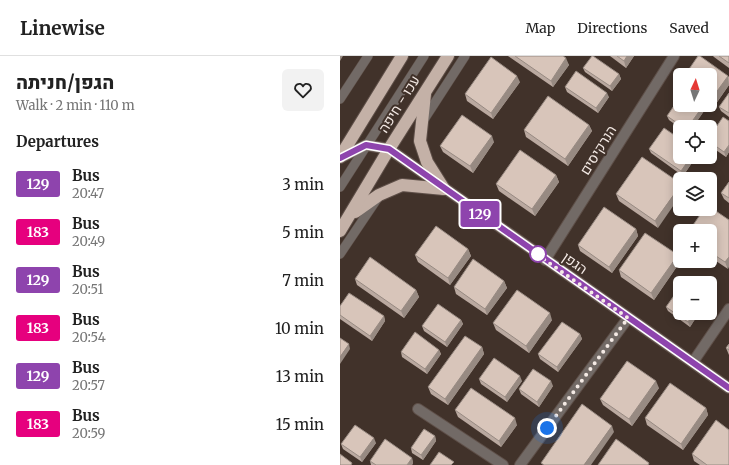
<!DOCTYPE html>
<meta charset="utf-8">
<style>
:root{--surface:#fff;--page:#f2f2f2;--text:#222;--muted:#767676;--line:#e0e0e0}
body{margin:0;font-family:Merriweather,Heebo,serif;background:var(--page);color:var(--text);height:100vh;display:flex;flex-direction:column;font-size:15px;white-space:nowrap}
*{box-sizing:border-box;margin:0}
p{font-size:13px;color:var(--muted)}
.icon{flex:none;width:22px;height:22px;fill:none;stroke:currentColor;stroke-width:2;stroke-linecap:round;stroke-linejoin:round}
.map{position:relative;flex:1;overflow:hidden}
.details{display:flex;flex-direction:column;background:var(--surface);width:340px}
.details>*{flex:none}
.badge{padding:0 8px;border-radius:3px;font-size:14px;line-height:26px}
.needle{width:26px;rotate:4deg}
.tools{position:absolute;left:333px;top:12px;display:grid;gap:8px}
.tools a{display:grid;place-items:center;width:44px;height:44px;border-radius:6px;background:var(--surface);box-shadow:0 2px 10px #0003;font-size:20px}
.you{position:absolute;width:20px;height:20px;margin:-10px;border:3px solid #fff;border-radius:50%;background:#1a73e8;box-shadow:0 0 0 6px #1a73e833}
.map>.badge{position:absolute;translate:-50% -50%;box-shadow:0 0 0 2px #fff}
h2{padding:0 16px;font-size:15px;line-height:36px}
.round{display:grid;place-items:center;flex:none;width:42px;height:42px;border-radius:6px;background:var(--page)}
.overview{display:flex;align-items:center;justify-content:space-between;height:68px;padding:0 16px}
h1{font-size:19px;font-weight:800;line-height:30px}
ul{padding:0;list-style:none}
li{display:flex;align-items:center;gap:12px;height:48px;padding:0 16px}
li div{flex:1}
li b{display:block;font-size:15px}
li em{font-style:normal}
li .badge{min-width:44px;font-weight:700;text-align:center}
header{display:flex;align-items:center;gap:24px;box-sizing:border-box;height:56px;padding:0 20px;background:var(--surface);border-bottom:1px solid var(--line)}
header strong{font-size:19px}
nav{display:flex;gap:22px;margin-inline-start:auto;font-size:14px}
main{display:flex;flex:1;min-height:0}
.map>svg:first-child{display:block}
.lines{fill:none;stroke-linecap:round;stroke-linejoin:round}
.lane-casing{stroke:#5e4f48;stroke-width:10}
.street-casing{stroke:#5e4f48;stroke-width:12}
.secondary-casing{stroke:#5e4f48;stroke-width:12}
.highway-casing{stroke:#5e4f48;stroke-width:14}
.lane{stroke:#726a66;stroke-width:9}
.street{stroke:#726a66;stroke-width:10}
.secondary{stroke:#938780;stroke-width:10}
.highway{stroke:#c4b1a7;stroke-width:12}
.wall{fill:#baa9a0}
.shaded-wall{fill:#978a82}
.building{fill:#d8c5ba;stroke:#978a82}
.line-casing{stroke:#fff;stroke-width:9}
.line{stroke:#8e44ad;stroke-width:6}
.walk{stroke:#f4eae5;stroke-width:4;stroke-dasharray:0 7.2}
.stop-dot{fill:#fff;stroke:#8e44ad;stroke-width:2}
.labels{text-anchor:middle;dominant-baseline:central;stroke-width:4;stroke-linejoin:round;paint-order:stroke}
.street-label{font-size:14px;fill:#f4eae5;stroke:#41322a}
</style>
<header>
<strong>Linewise</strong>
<nav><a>Map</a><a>Directions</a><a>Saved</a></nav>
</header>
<main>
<section class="details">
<div class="overview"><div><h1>הגפן/חניתה</h1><p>Walk · 2 min · 110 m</p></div><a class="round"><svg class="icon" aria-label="heart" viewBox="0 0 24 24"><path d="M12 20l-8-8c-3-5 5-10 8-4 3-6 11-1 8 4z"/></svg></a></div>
<h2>Departures</h2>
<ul>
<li><span class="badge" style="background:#8e44ad;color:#fff">129</span><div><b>Bus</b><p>20:47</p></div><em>3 min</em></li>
<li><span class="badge" style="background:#e6007e;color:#fff">183</span><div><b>Bus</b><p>20:49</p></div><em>5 min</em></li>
<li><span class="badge" style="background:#8e44ad;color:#fff">129</span><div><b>Bus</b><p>20:51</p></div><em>7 min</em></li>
<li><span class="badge" style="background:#e6007e;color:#fff">183</span><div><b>Bus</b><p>20:54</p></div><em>10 min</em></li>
<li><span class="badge" style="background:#8e44ad;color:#fff">129</span><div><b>Bus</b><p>20:57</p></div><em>13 min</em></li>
<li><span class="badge" style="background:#e6007e;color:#fff">183</span><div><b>Bus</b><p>20:59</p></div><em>15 min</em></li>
</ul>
</section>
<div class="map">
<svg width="389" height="409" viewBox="0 0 389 409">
<rect width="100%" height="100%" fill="#41322a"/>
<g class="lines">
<defs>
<g id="lane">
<path d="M0,43L28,0"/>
<path d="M83,65L125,0"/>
<path d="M0,131L84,0"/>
<path d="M0,198L37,143"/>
</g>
<g id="street">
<path d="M205,204L334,0"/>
<path d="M353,306L389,253"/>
<path d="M78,353L163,409"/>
<path d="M180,409L288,262"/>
</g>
<path id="secondary" d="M0,102L26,89L49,93L389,332"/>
<g id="highway">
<path d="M85,38L80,85L87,106L104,133"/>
<path d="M0,101L62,0"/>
<path d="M15,156L39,139L62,129L104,133"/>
<path d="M0,175L49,93L108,0"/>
</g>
</defs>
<use href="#lane" class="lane-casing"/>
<use href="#street" class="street-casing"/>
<use href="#secondary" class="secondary-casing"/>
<use href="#highway" class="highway-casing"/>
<use href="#lane" class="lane"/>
<use href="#street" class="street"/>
<use href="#secondary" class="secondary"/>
<use href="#highway" class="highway"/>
</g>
<g class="wall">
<path d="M168,0H223L229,9L213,31Z"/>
<path d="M270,0H294L286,12Z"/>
<path d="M373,0H389V12L374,1Z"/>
<path d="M243,12L279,18L281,23L272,35L245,16Z"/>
<path d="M370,19L388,20L389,21V29L373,52L368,49H370Z"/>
<path d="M180,26L153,63L127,45L125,38Z"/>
<path d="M225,31L269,41L258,57L227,36Z"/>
<path d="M389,37V61L381,55L379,51Z"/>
<path d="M364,55L353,71H340V72L329,64L327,60Z"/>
<path d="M389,65V96L386,101L370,90V80Z"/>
<path d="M249,69L252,75L228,110L186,81L184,74Z"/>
<path d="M154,86L133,117L103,96L100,90Z"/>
<path d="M309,93L340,101H356L343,120L311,97Z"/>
<path d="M302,101L318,172L279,145L276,138Z"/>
<path d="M216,119L219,126L195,160L159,135L156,128Z"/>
<path d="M389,126V147L384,143L381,137Z"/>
<path d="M370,153L388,213L370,201Z"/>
<path d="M296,173L298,180L272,217L240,195L238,189Z"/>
<path d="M128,193L131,200L110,229L78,206L75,199Z"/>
<path d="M340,206L314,244L281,221L279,214Z"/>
<path d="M15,223L76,234L79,241L64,262L17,229Z"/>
<path d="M164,225L167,232L147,259L116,238L114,231Z"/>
<path d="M0,250L44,260L45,265L32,285L0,263Z"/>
<path d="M326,251L359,257L350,271L328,255Z"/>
<path d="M121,264L123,268L107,291L84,275L82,270Z"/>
<path d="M212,264L189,297L156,274L153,267Z"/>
<path d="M240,278L242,283L218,316L200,303L198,298Z"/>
<path d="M389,288V299L386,292Z"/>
<path d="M142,291L144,298L108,349L91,338L88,331Z"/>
<path d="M99,294L101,298L87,318L62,301L61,296Z"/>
<path d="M139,323L182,325L167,346L141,328Z"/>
<path d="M213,330L199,351L181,338L179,333Z"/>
<path d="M319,332L292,370L263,349L260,343Z"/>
<path d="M366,352L368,359L343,394L307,369L305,362Z"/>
<path d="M115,354L177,369L161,391L118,361Z"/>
<path d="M95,380L96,385L83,404L72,397L71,392Z"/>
<path d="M36,387L22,406L3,393L1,388Z"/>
<path d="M352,398L389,409H360L354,405Z"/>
<path d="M72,402L73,407L72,409H31L30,405Z"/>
</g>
<g class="shaded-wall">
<path d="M0,0H3L0,5Z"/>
<path d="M287,0H294L286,12L284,5Z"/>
<path d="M226,2L229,9L213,31L211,25Z"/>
<path d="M279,18L281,23L272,35L270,30Z"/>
<path d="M177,20L180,26L153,63L151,57Z"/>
<path d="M388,20L389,29L373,52L370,45Z"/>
<path d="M267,37L269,41L258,57L256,52Z"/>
<path d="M363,50L364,55L353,71H348Z"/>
<path d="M249,69L252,75L228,110L225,103Z"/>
<path d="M152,80L154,86L133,117L130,110Z"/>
<path d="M389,89V96L386,101L384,96Z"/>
<path d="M351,101H356L343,120L341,115Z"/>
<path d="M216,119L219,126L195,160L192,153Z"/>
<path d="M340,130V140L318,172L315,165Z"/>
<path d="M296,173L298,180L272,217L269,211Z"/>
<path d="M128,193L131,200L110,229L108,222Z"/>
<path d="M338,199L340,206L314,244L311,237Z"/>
<path d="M389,201V211L388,213L385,206Z"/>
<path d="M164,225L167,232L147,259L145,253Z"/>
<path d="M76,234L79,241L64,262L61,255Z"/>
<path d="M210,257L212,264L189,297L186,290Z"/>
<path d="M354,257H359L350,271L348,266Z"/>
<path d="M44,260L45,265L32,285L30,280Z"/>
<path d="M121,264L123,268L107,291L105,286Z"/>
<path d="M240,278L242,283L218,316L217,311Z"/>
<path d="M9,288L10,293L0,308V301Z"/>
<path d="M142,291L144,298L108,349L105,343Z"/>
<path d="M99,294L101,298L87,318L85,313Z"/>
<path d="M180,320L182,325L167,346L165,341Z"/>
<path d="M211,325L213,330L199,351L197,346Z"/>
<path d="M316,325L319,332L292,370L289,363Z"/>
<path d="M366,352L368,359L343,394L341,388Z"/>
<path d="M175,362L177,369L161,391L159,385Z"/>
<path d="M272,370L274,376L251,409H244Z"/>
<path d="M95,380L96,385L83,404L81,399Z"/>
<path d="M34,382L36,387L22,406L20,401Z"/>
<path d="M72,402L73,407L72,409H67Z"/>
</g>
<g class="building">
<path d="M175,0H223L226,2L211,25Z"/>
<path d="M252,0H253L279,18L270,30L243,12Z"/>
<path d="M277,0H287L284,5Z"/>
<path d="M358,0H360L388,20L370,45V19H345Z"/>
<path d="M379,0H389V7Z"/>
<path d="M151,1L177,20L151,57L125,38Z"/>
<path d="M236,15L267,37L256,52L225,31Z"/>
<path d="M389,37V57L379,51Z"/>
<path d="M208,40L249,69L225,103L184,74Z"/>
<path d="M340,41V49H361L363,50L348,71H343L327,60Z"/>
<path d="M122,59L152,80L130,110L100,90Z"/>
<path d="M383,61L389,65V89L384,96L370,86V80Z"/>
<path d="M324,72L340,83V101H351L341,115L309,93Z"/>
<path d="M180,94L216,119L192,153L156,128Z"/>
<path d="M302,101L340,127V130L315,165L276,138Z"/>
<path d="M389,126V142L381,137Z"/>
<path d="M264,151L296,173L269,211L238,189Z"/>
<path d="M370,151L389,164V201L385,206L370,196V175H349L364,153H370Z"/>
<path d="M96,170L128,193L108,222L75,199Z"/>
<path d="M305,177L338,199L311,237L279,214Z"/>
<path d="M30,201L76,234L61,255L15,223Z"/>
<path d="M133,203L164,225L145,253L114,231Z"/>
<path d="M347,221L355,227H343Z"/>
<path d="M340,231V257H354L348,266L326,251Z"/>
<path d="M177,234L210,257L186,290L153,267Z"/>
<path d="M9,237L44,260L30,280L0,259V250Z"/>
<path d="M98,248L121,264L105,286L82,270Z"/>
<path d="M222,266L240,278L217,311L198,298Z"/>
<path d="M75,276L99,294L85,313L61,296Z"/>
<path d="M125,280L142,291L105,343L88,331Z"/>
<path d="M0,282L9,288L0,301Z"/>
<path d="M389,288V294L386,292Z"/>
<path d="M154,302L180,320L165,341L139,323Z"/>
<path d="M287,305L316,325L289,363L260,343Z"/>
<path d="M193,313L211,325L197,346L179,333Z"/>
<path d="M330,327L366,352L341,388L305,362Z"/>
<path d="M131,332L175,362L159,385L115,354Z"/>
<path d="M242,348L272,370L244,409H204L201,407Z"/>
<path d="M376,364L389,374V409H367L352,398Z"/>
<path d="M15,369L34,382L20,401L1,388Z"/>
<path d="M84,373L95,380L81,399L71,392Z"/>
<path d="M45,383L72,402L67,409H36L30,405Z"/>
<path d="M276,383L309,407L308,409H258Z"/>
<path d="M99,396L114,406L111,409H90Z"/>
<path d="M0,398L12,407L11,409H0Z"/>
</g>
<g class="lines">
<defs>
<path id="line" d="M0,102L26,89L49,93L389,332"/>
</defs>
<use href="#line" class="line-casing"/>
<use href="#line" class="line"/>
<path class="walk" d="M198,198L192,195L288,262L207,372"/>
</g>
<circle class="stop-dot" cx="198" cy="198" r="8"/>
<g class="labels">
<g class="street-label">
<text transform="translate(59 48) rotate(-58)">עכו - חיפה</text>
<text transform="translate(258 94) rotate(-58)">הנרקיסים</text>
<text transform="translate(235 207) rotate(35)">הגפן</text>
</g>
</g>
</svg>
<div class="tools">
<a><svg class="needle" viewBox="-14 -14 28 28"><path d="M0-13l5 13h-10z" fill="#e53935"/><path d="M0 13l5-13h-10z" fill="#767676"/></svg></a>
<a><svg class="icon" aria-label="locate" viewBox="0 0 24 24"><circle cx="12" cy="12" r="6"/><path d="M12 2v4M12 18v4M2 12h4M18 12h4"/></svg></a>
<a><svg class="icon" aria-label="layers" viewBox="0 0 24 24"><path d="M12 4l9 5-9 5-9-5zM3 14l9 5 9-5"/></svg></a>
<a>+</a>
<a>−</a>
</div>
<div class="you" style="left:207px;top:372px"></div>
<b class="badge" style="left:140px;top:158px;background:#8e44ad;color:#fff">129</b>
</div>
</main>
